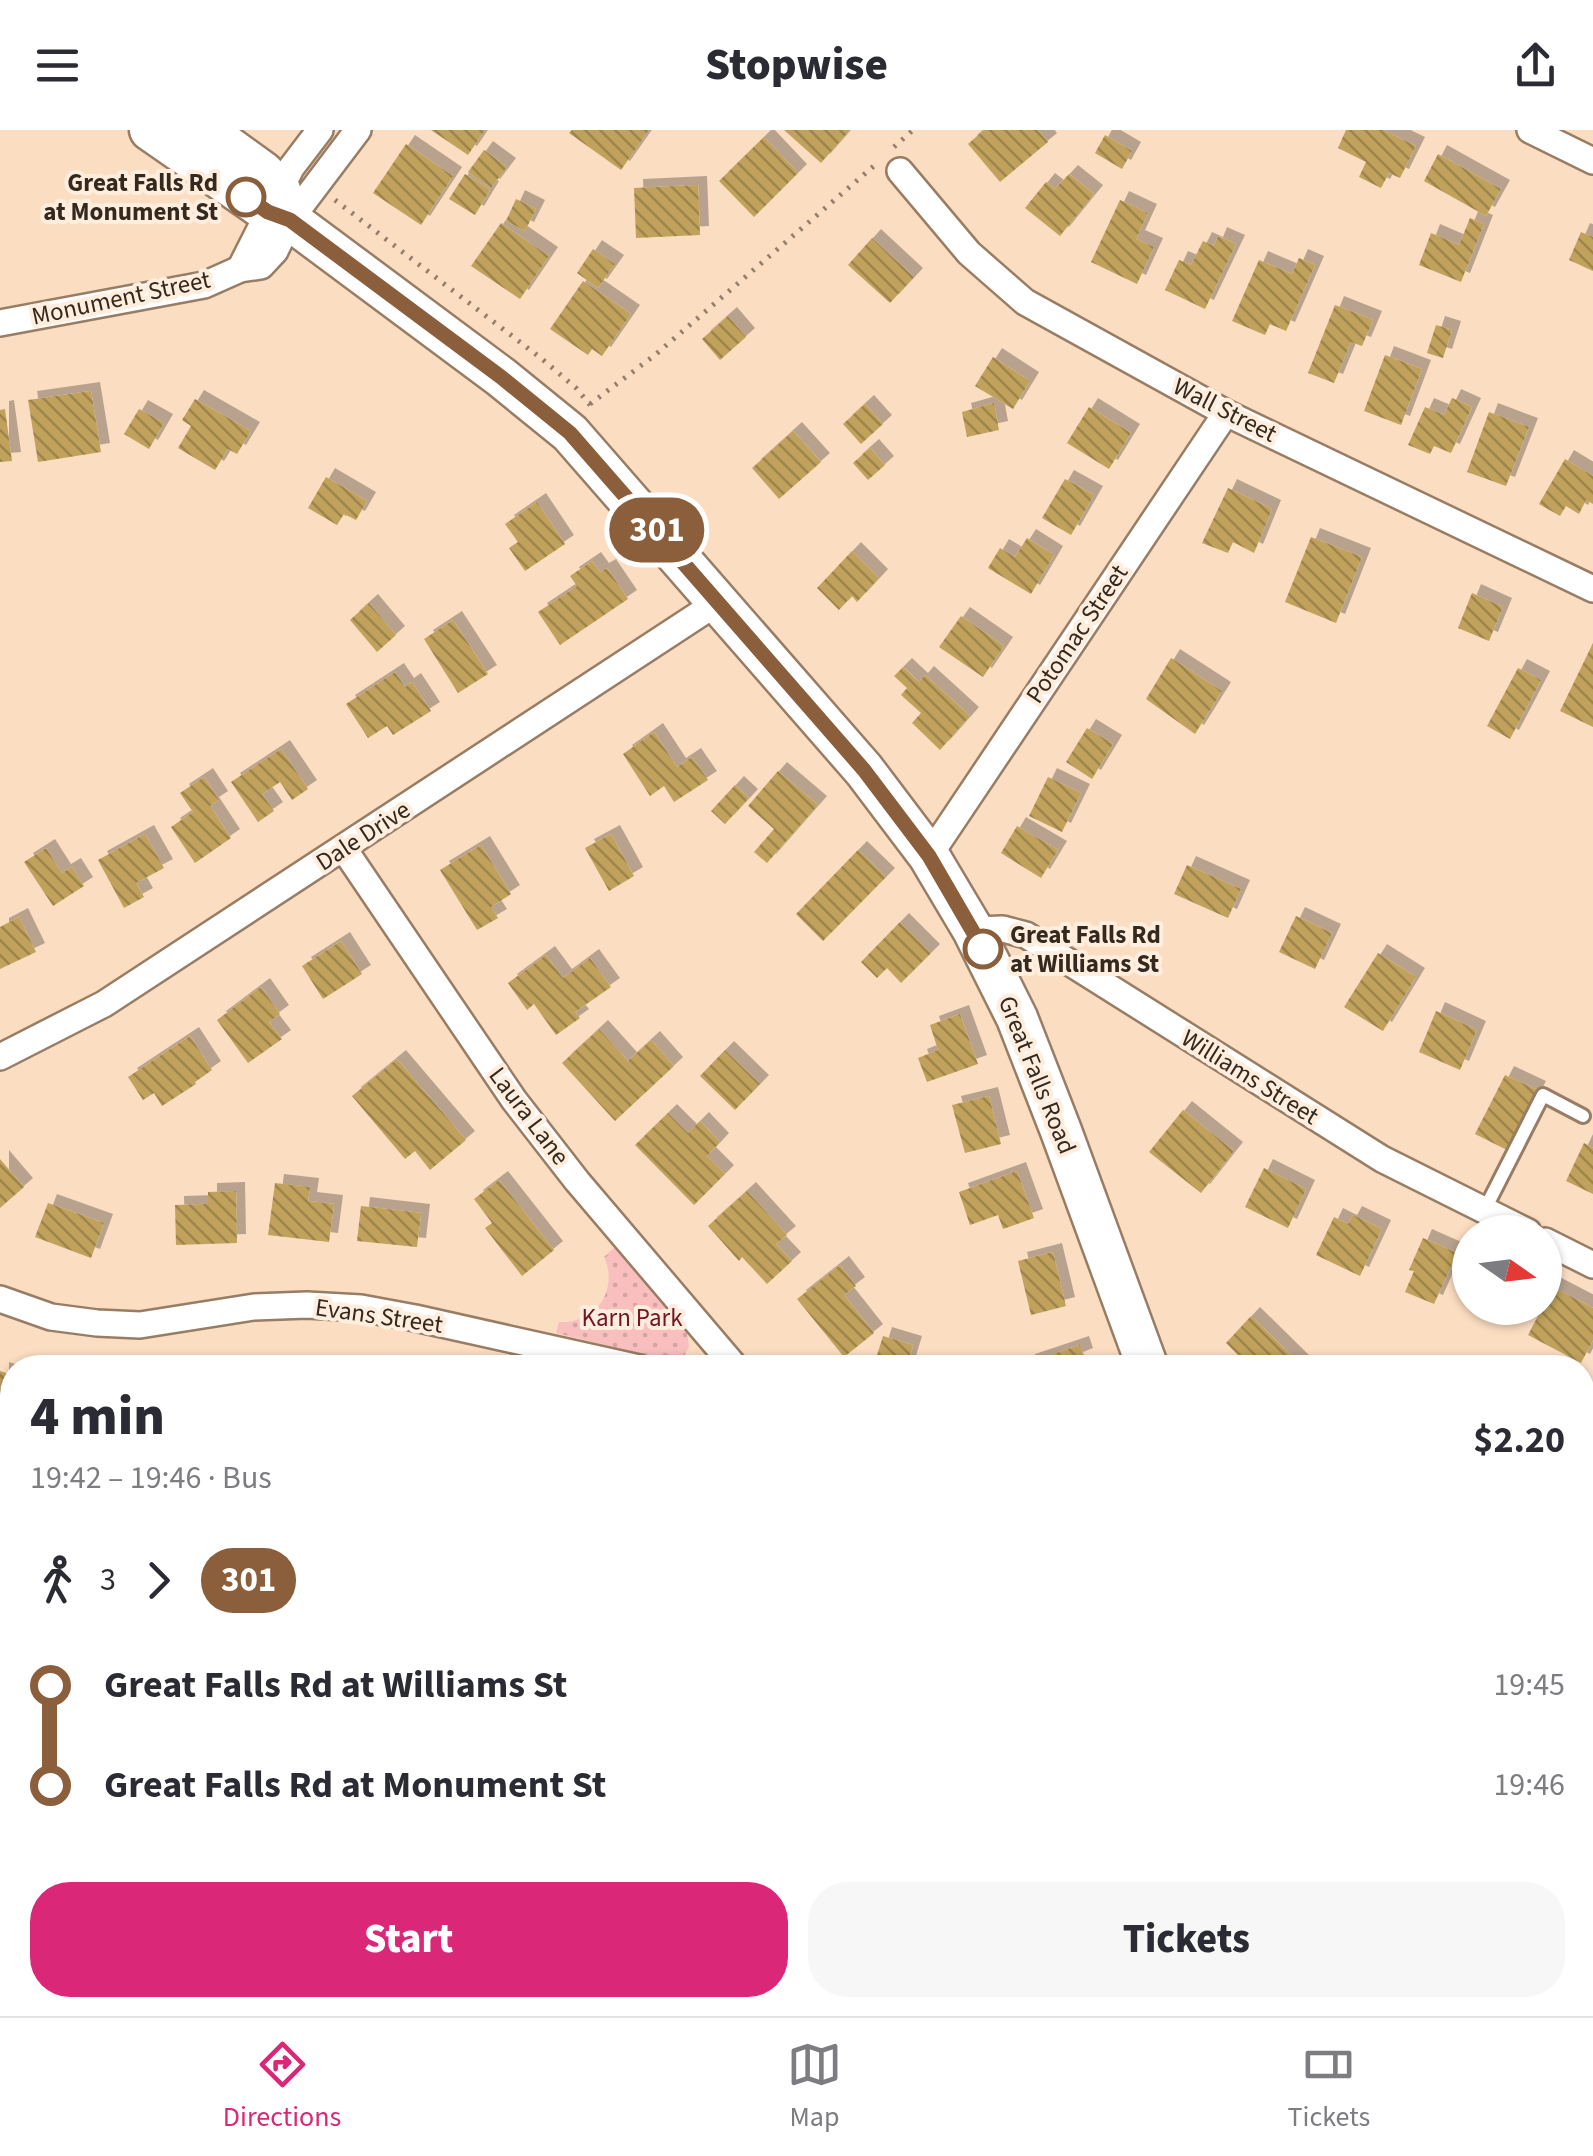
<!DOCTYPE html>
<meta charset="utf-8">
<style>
:root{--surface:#fff;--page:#f7f7f7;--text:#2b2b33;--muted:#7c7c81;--line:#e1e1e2;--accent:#db2777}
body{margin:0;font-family:"Source Sans 3",sans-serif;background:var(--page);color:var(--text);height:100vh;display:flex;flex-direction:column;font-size:38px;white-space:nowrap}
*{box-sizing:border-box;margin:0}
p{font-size:32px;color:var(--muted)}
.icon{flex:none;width:55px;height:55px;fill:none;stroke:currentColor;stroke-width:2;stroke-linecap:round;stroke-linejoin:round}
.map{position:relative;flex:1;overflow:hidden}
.drawer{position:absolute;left:0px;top:1225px;width:1595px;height:662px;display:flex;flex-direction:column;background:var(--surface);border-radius:40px 40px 0 0;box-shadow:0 2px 8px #0004}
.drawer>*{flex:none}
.badge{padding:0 20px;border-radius:32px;font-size:35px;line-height:65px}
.needle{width:65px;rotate:104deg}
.controls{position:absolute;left:1452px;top:1085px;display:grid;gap:20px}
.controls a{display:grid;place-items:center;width:110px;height:110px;border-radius:50%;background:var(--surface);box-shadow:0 2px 8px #0004;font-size:50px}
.map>.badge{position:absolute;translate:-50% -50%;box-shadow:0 0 0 5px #fff}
.legs{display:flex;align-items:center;gap:15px;height:110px;padding:0 30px;font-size:32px}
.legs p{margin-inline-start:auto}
.head{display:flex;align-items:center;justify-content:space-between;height:170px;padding:0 30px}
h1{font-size:55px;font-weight:800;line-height:75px}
.action{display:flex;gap:20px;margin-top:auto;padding:20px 30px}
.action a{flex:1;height:115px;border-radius:40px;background:var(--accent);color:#fff;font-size:40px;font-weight:800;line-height:115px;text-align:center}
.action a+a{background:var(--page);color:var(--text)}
ul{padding:0 30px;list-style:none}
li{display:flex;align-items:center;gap:35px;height:100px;font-size:38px}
li i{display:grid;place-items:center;width:15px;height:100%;margin:0 12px;background:currentColor}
li i::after{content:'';width:25px;height:25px;margin:-12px;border:8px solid;border-radius:50%;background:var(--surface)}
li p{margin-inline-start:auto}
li:first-child i{background:linear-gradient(#0000 50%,currentColor 0)}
li:last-child i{background:linear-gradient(currentColor 50%,#0000 0)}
header{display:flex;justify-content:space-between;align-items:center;height:130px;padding:0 30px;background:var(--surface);font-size:45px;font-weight:800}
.tab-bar{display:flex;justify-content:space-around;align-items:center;height:140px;border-top:2px solid var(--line);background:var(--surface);font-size:28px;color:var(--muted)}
.tab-bar a{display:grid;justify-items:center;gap:5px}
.tab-bar .selected{color:var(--accent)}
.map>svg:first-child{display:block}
.park{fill:url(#park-dots)}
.building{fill:url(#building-back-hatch);filter:url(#shadow)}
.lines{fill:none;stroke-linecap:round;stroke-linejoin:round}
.lane-casing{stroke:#987d64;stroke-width:18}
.street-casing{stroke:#987d64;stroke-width:30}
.secondary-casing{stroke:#987d64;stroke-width:42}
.primary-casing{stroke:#987d64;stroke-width:45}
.path{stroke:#927e6b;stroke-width:5;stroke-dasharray:2.5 8;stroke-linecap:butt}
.lane{stroke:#fff;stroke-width:12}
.street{stroke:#fff;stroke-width:25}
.secondary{stroke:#fff;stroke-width:38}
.primary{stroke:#fff;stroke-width:40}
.line-1-casing{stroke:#fff;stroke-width:22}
.line-1{stroke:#8b5e3c;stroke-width:15}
.stop-1-dot{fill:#fff;stroke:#8b5e3c;stroke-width:5}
.labels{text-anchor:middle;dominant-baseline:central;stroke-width:8;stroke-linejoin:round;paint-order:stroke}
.stop-label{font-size:25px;font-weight:bold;fill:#34291e;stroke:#ffeddd;text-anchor:end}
.street-label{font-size:25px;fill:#34291e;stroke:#ffeddd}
.park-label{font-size:25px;fill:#731522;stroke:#ffeddd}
</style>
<header><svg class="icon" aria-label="menu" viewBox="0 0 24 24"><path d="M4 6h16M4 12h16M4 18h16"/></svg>Stopwise<svg class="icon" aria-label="share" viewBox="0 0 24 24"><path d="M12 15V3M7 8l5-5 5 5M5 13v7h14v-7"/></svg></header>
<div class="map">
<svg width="1593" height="1886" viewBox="0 0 1593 1886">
<defs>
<pattern id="park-dots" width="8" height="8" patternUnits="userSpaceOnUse" patternTransform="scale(2.5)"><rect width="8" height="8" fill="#f9bfbf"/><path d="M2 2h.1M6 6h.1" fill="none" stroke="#d6a4a4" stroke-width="1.8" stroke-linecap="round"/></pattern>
<pattern id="building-back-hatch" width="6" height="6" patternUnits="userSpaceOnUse" patternTransform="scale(2.5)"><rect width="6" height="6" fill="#c0a25b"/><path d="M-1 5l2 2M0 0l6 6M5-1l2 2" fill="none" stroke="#9d844b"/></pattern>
<filter id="shadow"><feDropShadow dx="9" dy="-9" stdDeviation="0" flood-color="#0004"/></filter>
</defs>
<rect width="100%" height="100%" fill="#fbddc2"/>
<g class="park">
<path d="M615,1117L687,1201L689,1217L684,1226L672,1231L556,1203L559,1192C596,1194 619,1160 604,1127Z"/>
<path d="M1256,1875H1420L1425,1886H1238L1223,1882Z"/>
</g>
<g class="building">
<path d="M431,0H485L468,25Z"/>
<path d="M572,0H649L621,40L569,3Z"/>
<path d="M784,0H850L821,33Z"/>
<path d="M984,0H1038L1048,12L1000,52L968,14Z"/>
<path d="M1346,0H1383L1416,16L1400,48L1389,43L1381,58L1359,47L1366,32L1338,18Z"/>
<path d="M1105,5L1132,21L1122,39L1095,23Z"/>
<path d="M764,7L798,43L754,87L719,51Z"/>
<path d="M406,14L453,46L421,95L373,63Z"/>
<path d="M484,20L507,37L491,58L468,42Z"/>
<path d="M1438,24L1501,59L1486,86L1424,51Z"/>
<path d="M465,44L490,60L475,85L449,69Z"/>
<path d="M1069,44L1094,64L1060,106L1025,78L1046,52L1055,59Z"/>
<path d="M698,55L700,105L636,108L634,58Z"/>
<path d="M516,69L536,79L525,101L506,91Z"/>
<path d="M1120,70L1148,83L1136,109L1154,117L1137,154L1091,132Z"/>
<path d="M1470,88L1484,94L1461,152L1419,135L1431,103L1459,115Z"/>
<path d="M501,93L549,126L520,169L471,136Z"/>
<path d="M1581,102L1593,107V141L1569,130Z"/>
<path d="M1218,106L1236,114L1205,179L1165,160L1179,130L1191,135L1203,111L1214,116Z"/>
<path d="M872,108L914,147L890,173L848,135Z"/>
<path d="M593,119L615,134L598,158L577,143Z"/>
<path d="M1299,128L1315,135L1286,201L1270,194L1265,205L1232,191L1259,130L1292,144Z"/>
<path d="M583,151L631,184L602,226L592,219L588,225L550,199Z"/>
<path d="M1335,175L1373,190L1362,216L1351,212L1334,253L1308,243Z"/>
<path d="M728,186L746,207L720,230L702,209Z"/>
<path d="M1436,195L1452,200L1443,228L1427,223Z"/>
<path d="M1385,225L1422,239L1401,295L1364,281Z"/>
<path d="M993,227L1030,251L1013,279L975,256Z"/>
<path d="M91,261L101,322L38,332L28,270Z"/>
<path d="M1452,268L1472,277L1451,323L1434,316L1430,324L1408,315L1425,277L1444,285Z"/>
<path d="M195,269L251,301L237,324L228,319L215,340L178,318L191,296L182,290Z"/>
<path d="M994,273L999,300L967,307L962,282Z"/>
<path d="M865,274L883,294L861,314L843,294Z"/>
<path d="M1089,277L1131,303L1109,339L1067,313Z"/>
<path d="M5,279L12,331L0,332V280Z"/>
<path d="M139,279L164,293L149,319L124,304Z"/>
<path d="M1489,282L1529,297L1506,356L1467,342Z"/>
<path d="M793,301L821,332L779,369L752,338Z"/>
<path d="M870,318L885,335L868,350L853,333Z"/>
<path d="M1565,329L1593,346V374L1586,370L1579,384L1566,376L1560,386L1539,374Z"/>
<path d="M326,347L367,371L356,390L344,384L337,395L308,378Z"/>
<path d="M1065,349L1094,365L1071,405L1042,388Z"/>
<path d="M1228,358L1272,379L1254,423L1233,412L1228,423L1202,413Z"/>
<path d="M537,372L565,414L525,441L509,418L518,412L505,394Z"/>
<path d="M1311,407L1362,427L1336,493L1285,472Z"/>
<path d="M1027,408L1054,425L1031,464L988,438L1000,418L1015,427Z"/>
<path d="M852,421L879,448L857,472L852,466L839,480L817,458Z"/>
<path d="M592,431L600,442L607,438L628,469L560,515L538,482L577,456L570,446Z"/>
<path d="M1472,463L1503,477L1489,511L1458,498Z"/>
<path d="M369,473L396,505L377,522L350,490Z"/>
<path d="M961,486L1004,516L983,547L939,517Z"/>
<path d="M453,490L488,544L458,563L424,509Z"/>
<path d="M1593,513V597L1560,581Z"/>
<path d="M1171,528L1222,561L1195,604L1146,569Z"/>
<path d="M903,537L919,552L925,545L970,586L940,620L912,593L921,583L901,565L907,558L894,546Z"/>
<path d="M1518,538L1541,550L1510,609L1487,596Z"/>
<path d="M395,542L405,557L412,552L431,581L393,605L387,596L368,608L346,574Z"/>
<path d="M1087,598L1113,614L1092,649L1066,632Z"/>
<path d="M654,602L677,637L692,627L708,650L674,672L664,656L650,666L623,624Z"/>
<path d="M281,619L308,659L292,670L280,652L262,664L274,681L258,692L231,652Z"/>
<path d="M778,641L818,675L767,733L754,722L774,699L748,676Z"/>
<path d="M204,647L219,670L210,676L231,708L195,733L171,697L193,682L180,663Z"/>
<path d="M1048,647L1081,663L1062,702L1029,686Z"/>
<path d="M735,655L749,668L725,694L711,681Z"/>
<path d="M1017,696L1058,720L1041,748L1001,723Z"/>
<path d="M145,704L164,738L136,753L144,767L124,778L98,730Z"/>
<path d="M611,704L634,746L609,761L585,718Z"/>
<path d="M481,715L511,764L491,777L498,788L477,800L440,740Z"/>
<path d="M46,718L62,743L72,737L84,756L53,776L24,732Z"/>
<path d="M858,720L886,747L823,811L796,784Z"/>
<path d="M1187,735L1241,759L1228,788L1174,764Z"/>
<path d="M1296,786L1332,803L1315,839L1279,822Z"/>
<path d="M19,787L36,822L0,839V797Z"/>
<path d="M900,792L931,823L901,853L887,838L877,848L861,832Z"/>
<path d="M341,811L362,844L323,869L302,836Z"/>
<path d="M1378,823L1416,847L1383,901L1344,877Z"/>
<path d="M546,825L563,848L590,828L611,857L575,882L580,888L556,905L534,874L527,880L508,853Z"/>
<path d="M261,857L280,884L269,892L282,909L248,933L217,890Z"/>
<path d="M1436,881L1477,900L1460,940L1419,922Z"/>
<path d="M960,884L978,934L927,952L918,928L938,920L930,895Z"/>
<path d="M599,899L628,931L651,910L674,936L615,991L562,933Z"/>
<path d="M190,906L212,940L195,952L196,954L162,976L154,963L143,970L128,947Z"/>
<path d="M725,920L760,954L735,980L700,946Z"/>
<path d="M397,929L466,1010L430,1040L415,1021L405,1029L352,966Z"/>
<path d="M1505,945L1537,960L1507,1020L1475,1004Z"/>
<path d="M989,966L1001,1014L965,1023L952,975Z"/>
<path d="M1183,980L1234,1021L1201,1063L1149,1022Z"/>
<path d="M668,983L688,1003L700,991L720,1012L707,1026L725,1044L694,1075L635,1015Z"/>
<path d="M1584,1013L1593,1018V1064L1566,1051Z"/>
<path d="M0,1029L24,1057L0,1078Z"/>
<path d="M1264,1038L1306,1059L1288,1098L1245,1077Z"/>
<path d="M1017,1041L1034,1088L1003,1099L998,1085L970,1095L959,1062Z"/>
<path d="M499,1050L554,1120L522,1146L485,1098L492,1093L474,1069Z"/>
<path d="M275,1053L310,1057L308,1071L334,1074L329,1112L268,1105Z"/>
<path d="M236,1061L237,1113L176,1115L175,1075L208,1074V1062Z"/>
<path d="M747,1061L787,1105L776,1114L792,1131L767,1154L742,1127L739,1131L708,1096Z"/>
<path d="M48,1073L104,1093L91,1128L35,1107Z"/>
<path d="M361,1076L421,1083L417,1117L357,1111Z"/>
<path d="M1353,1085L1382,1099L1360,1146L1316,1125L1334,1087L1348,1094Z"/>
<path d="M1423,1108L1457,1123L1434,1174L1405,1162L1414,1141L1409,1140Z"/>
<path d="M1053,1122L1066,1176L1031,1185L1018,1131Z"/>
<path d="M840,1135L856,1156L844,1165L874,1203L844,1227L797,1169Z"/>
<path d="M1545,1153L1593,1178V1210L1581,1233L1528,1205L1542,1178H1545Z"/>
<path d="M1251,1186L1304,1238H1251L1226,1213Z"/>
<path d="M883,1206L913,1215L906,1238H873Z"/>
<path d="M1080,1215L1084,1227L1074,1231L1076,1238H1027L1026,1233Z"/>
<path d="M0,1241L12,1245V1253L0,1284Z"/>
<path d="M0,1698L12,1702V1729L0,1726Z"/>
<path d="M400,1875L446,1884V1886H398Z"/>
<path d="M773,1875H826L824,1886H770Z"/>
<path d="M919,1875H930L971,1886H917Z"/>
</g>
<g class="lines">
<defs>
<g id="lane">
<path d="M1484,1081L1543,965L1583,986"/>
<path d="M1582,1335L1593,1338"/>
<path d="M1582,1438L1593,1442"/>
</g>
<g id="street">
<path d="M1530,0L1593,31"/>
<path d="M900,41L969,123L1025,172L1226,283L1593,459"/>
<path d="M240,139L291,38L320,0"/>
<path d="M0,193L204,155L240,139L261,136L275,121L290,90L358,0"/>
<path d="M344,719L514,970L577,1051L736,1238"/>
<path d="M929,726L1226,283"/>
<path d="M973,800L1003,799L1026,805L1382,1029L1528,1102"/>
<path d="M0,927L104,874L718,472"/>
<path d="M1545,1111L1593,1135"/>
<path d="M0,1169L51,1187L97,1193L140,1195L254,1177L307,1175L361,1178L415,1188L639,1238"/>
<path d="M0,1603L12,1605"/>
</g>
<g id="secondary">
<path d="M1434,1875L1439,1886"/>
<path d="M1468,1875L1472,1886"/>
</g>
<g id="primary">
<path d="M150,0L268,82L290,90L501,247L570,303L864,640L929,726L973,800L1017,888L1061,1001L1148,1238"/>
<path d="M205,0L263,42L280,60L290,90"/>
<path d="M1582,1544L1593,1502"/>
<path d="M1124,1886L1181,1875"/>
<path d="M1492,1886L1495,1875"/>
</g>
</defs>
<use href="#lane" class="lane-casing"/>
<use href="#street" class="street-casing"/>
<use href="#secondary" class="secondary-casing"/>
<use href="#primary" class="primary-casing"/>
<g class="path">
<path d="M894,17L913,0"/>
<path d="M335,70L542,229L576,258L591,276"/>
<path d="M590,274L655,225L875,35"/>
</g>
<use href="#lane" class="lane"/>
<use href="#street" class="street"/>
<use href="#secondary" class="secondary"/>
<use href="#primary" class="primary"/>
</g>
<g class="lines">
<defs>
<path id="line-1" d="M246,67L268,82L290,90L501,247L570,303L864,640L929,726L983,819"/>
</defs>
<use href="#line-1" class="line-1-casing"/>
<use href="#line-1" class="line-1"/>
</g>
<g class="stop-1-dot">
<circle cx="246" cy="67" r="18"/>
<circle cx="983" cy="819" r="18"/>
</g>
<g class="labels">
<g class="stop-label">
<text x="218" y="53">Great Falls Rd<tspan x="218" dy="29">at Monument St</tspan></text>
<text x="1010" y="805" text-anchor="start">Great Falls Rd<tspan x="1010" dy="29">at Williams St</tspan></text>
</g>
<g class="street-label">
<text transform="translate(121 168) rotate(-12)">Monument Street</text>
<text transform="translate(1225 280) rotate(27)">Wall Street</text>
<text transform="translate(1077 504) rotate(-56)">Potomac Street</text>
<text transform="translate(363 706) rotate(-33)">Dale Drive</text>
<text transform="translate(1037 945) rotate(68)">Great Falls Road</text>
<text transform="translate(1250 947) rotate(32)">Williams Street</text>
<text transform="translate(529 986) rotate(53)">Laura Lane</text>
<text transform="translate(379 1186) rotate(8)">Evans Street</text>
</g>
<g class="park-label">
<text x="632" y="1188">Karn Park</text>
</g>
</g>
</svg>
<div class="controls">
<a><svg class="needle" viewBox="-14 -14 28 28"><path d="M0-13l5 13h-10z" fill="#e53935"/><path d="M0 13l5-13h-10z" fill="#7c7c81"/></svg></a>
</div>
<b class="badge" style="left:657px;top:400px;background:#8b5e3c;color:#fff">301</b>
<section class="drawer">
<div class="head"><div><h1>4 min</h1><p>19:42 – 19:46 · Bus</p></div><b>$2.20</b></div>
<div class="legs"><svg class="icon" aria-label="walk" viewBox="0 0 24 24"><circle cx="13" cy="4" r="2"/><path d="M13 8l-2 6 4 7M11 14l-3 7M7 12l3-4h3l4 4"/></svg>3<svg class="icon" aria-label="forward" viewBox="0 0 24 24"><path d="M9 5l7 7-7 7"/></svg><b class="badge" style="background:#8b5e3c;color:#fff">301</b></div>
<ul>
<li><i style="color:#8b5e3c"></i><b>Great Falls Rd at Williams St</b><p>19:45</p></li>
<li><i style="color:#8b5e3c"></i><b>Great Falls Rd at Monument St</b><p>19:46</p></li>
</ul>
<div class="action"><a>Start</a><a>Tickets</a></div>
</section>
</div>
<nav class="tab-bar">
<a class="selected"><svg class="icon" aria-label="directions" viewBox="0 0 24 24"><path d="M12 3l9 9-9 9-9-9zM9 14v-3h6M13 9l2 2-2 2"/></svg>Directions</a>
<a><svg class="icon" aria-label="map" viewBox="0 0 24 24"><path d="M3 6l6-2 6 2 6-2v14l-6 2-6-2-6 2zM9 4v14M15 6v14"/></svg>Map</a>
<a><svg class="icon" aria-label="tickets" viewBox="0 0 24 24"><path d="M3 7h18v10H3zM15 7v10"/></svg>Tickets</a>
</nav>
